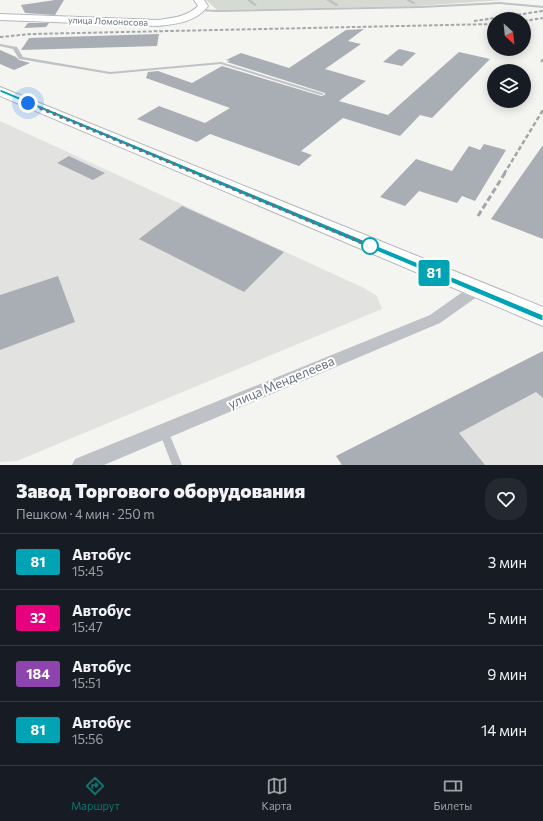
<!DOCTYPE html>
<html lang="ru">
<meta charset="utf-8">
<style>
:root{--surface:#171b24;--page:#242831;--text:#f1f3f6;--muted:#9ea1a6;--line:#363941;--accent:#0f766e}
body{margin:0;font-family:Commissioner,sans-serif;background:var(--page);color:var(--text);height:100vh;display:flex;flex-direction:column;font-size:15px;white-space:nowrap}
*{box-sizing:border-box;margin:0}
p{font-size:13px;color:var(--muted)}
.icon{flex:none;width:22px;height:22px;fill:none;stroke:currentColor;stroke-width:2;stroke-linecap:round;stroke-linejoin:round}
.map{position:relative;height:465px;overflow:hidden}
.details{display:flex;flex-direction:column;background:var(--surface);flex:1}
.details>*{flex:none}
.badge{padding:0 8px;border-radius:3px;font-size:14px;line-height:26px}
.needle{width:26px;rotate:153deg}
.controls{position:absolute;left:487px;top:12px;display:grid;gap:8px}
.controls a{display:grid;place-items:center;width:44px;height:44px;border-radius:50%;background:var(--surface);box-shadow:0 2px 10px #0003;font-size:20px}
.you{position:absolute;width:20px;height:20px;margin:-10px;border:3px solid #fff;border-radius:50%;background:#1a73e8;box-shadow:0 0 0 6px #1a73e833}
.map>.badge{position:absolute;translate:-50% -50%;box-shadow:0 0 0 2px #fff}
.round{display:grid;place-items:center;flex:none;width:42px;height:42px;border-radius:16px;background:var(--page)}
.head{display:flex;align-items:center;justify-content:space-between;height:68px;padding:0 16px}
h1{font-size:19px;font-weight:800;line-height:30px}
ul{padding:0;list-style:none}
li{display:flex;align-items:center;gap:12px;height:56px;padding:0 16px;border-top:1px solid var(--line)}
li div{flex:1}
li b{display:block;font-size:15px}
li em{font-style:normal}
li .badge{min-width:44px;font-weight:700;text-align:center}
.menu{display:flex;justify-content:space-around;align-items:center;height:56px;border-top:1px solid var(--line);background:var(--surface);font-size:11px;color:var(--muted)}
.menu a{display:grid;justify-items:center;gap:2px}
.menu .on{color:var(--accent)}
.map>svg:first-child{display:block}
.built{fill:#e2e3e1}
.green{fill:#d5dbd2}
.building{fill:#a8aeb3}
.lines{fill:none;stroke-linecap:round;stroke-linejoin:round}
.secondary-casing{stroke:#b3b7bb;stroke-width:2}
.primary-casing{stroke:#b4b7ba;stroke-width:2}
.lane{fill:#bec1c5;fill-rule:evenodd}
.street{fill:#bec1c5;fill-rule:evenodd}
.secondary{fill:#fff;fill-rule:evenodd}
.primary{fill:#fff;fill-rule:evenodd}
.rail-far2{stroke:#a2a6ab;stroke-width:2;stroke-dasharray:3.5 2;stroke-linecap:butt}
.rail-far1{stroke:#a2a6ab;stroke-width:2.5;stroke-dasharray:4.5 2.5;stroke-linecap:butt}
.rail{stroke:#a2a6ab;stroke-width:3;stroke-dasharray:6 3;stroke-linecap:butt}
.line{fill:#00a3b4;stroke:#fff}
.walk{stroke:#66737f;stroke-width:4;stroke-dasharray:0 7.2}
.stop-dot{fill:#fff;stroke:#00a3b4;stroke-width:2}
.labels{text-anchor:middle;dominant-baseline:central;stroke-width:4;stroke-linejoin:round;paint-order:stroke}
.far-street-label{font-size:9px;fill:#66737f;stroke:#fff}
.near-street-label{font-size:13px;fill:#66737f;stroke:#fff}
</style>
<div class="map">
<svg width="543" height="465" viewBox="0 0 543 465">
<rect width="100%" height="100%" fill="#f4f4f1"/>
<g class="built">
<path d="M0,121L364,288L377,296L382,309L17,461L0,462Z"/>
<path d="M533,364L543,369V465H338Z"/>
</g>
<path class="green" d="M206,0H503L417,6L217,10Z"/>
<g class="building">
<path d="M55,0H64L55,15L25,13L21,5Z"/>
<path d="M28,23H49L46,27L24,28Z"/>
<path d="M364,29L348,41L361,44L325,69L366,81L339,101L388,115L459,52L490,59L432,118L420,115L400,136L343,118L301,151L312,155L299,166L210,134L197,142L137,119L159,106L205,123L230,108L146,78L148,72L158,71L192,83L222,66L321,96L325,95V93L227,62L230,61L226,60L241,53L289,68L346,30Z"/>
<path d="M159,34L157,46L21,50L29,38Z"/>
<path d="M399,49L416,53L402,66L383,62Z"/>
<path d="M0,50L16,57L19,60L30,63L14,70L0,64Z"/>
<path d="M484,144L506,150L475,201L462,196L457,203L419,191L405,206L380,197L416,159L452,171L469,146L480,150Z"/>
<path d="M543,145V239L491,219Z"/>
<path d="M69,156L105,173L93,180L57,163Z"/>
<path d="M182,206L284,252L244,292L139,239Z"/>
<path d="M58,276L75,322L0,350V295Z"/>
<path d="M543,351V398L536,392L459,433L485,465H342L336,456Z"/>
</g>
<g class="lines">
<defs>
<path id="secondary" d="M194,0H204L208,6C196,22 177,24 158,26L0,20V14L158,20C172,18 187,17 198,6Z"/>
<path id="primary" d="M0,87L543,307V326L0,96Z"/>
</defs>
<use href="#secondary" class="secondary-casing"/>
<use href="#primary" class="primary-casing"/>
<g class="lane">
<path d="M247,0H251L257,5L254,6Z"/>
<path d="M326,0H331L339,5L336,6Z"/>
<path d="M406,0H411L416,3L413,4Z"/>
<path d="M500,2L543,6V8L500,4L421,8L216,12L200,11L198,10L200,9L216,10L421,6Z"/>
<path d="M0,44L17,47L23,57L110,72L221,62L325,94L321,95L221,64L110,74L19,59L13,49L0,46Z"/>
<path d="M164,427L167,428L182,465H172L159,431L161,428Z"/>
</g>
<path class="street" d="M476,285L481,286L483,290L481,294L440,323L104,465H72L75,459L430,315L471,286Z"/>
<use href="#secondary" class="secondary"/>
<use href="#primary" class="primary"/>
<g class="rail-far2">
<path d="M474,21L543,11"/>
<path d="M524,21L543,18"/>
<path d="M0,37L31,34L494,24"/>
<path d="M541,62L543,59"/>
</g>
<path class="rail-far1" d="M504,174L543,110"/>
<path class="rail" d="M478,216L505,173"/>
</g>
<path class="line" d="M0,89L543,315V321L540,320L0,92Z"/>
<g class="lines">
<path class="walk" d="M28,103L370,246"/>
</g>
<circle class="stop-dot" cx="370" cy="246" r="8"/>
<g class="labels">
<g class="far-street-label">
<text transform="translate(108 21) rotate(2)">улица Ломоносова</text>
</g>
<g class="near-street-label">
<text transform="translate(281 382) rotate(-23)">улица Менделеева</text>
</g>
</g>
</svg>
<div class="controls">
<a><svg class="needle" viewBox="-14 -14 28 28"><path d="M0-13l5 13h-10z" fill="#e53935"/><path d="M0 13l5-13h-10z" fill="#9ea1a6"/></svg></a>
<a><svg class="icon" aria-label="layers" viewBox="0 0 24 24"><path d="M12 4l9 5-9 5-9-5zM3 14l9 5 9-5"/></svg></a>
</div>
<div class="you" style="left:28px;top:103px"></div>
<b class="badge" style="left:434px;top:273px;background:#00a3b4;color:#fff">81</b>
</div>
<section class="details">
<div class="head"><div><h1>Завод Торгового оборудования</h1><p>Пешком · 4 мин · 250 m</p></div><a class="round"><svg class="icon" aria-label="heart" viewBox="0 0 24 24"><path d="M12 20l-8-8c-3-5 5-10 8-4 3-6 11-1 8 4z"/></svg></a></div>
<ul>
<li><span class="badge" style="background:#00a3b4;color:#fff">81</span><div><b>Автобус</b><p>15:45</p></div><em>3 мин</em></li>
<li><span class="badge" style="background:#e6007e;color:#fff">32</span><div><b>Автобус</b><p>15:47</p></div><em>5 мин</em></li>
<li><span class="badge" style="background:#8e44ad;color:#fff">184</span><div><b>Автобус</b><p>15:51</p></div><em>9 мин</em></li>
<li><span class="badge" style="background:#00a3b4;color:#fff">81</span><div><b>Автобус</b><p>15:56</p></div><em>14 мин</em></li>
</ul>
</section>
<nav class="menu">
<a class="on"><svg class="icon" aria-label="directions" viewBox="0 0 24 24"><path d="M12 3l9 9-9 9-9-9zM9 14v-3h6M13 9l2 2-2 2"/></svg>Маршрут</a>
<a><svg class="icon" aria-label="map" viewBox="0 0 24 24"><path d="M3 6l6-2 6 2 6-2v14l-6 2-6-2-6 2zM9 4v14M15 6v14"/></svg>Карта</a>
<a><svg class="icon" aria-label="tickets" viewBox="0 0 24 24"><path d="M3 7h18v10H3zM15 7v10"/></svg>Билеты</a>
</nav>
